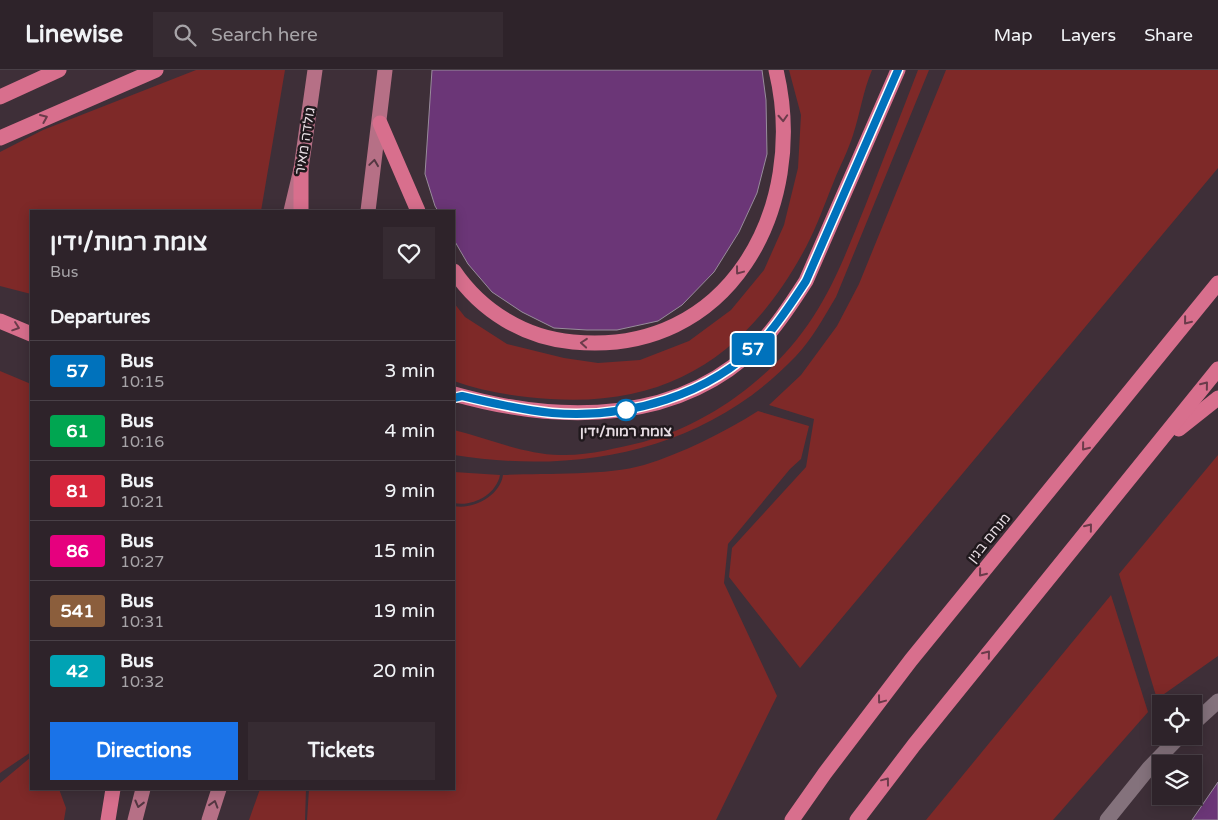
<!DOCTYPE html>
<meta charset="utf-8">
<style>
:root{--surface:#2e232a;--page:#362b32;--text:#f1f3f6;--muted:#a7a4a8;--line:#494047;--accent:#1a73e8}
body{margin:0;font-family:"Varela Round","Noto Sans Hebrew",sans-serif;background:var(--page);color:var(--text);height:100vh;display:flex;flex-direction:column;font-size:19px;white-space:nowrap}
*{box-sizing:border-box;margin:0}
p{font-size:16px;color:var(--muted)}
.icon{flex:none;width:28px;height:28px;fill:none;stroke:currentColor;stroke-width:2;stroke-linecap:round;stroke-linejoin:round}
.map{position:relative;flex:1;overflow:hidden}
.sheet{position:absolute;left:30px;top:140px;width:425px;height:580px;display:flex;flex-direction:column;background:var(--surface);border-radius:0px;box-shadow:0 2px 12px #0003,0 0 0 1px var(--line)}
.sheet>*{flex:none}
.badge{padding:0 10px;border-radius:4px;font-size:18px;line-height:32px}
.controls{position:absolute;left:1152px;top:625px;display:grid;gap:10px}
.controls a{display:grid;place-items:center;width:50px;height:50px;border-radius:0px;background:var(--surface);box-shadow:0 2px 12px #0003,0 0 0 1px var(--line);font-size:25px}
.map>.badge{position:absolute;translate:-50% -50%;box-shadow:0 0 0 2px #fff}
h2{padding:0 20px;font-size:19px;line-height:45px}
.round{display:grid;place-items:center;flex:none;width:52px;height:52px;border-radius:0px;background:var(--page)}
.head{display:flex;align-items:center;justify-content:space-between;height:85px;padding:0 20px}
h1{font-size:24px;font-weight:700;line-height:38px}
.primary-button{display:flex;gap:10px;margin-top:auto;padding:10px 20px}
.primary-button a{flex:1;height:58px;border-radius:0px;background:var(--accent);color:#fff;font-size:20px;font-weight:700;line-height:58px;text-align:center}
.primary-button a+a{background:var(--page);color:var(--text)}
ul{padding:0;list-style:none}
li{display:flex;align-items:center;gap:15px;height:60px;padding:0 20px;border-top:1px solid var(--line)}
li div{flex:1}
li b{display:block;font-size:19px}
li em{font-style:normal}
li .badge{min-width:55px;font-weight:700;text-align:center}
header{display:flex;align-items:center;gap:30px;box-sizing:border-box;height:70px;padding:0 25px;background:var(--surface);border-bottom:1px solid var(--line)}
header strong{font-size:24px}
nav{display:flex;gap:28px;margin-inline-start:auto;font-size:18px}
.search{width:350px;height:45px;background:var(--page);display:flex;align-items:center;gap:12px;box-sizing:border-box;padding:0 18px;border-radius:0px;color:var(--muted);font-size:19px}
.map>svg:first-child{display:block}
.green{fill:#7e2928}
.building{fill:#6b3677;stroke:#988c9b}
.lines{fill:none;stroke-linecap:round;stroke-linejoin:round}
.minor{stroke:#84727c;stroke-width:15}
.major{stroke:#b67086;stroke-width:15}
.highway{stroke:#d86f8d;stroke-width:15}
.oneway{stroke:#6a3b4a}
.oneway2{stroke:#543742}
.line-casing{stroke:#fff;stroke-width:11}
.line{stroke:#0072bc;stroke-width:8}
.stop-dot{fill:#fff;stroke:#0072bc;stroke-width:2.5}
.labels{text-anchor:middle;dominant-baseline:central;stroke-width:5;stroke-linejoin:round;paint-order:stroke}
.street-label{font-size:14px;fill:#e7dde3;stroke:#20191d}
.stop-label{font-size:14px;font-weight:bold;fill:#e7dde3;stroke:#20191d}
</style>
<header>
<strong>Linewise</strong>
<div class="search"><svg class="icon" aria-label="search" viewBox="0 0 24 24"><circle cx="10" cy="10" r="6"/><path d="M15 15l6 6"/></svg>Search here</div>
<nav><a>Map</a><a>Layers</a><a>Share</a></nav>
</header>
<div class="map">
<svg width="1218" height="750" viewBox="0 0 1218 750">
<rect width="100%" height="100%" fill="#3e2f38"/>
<g class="green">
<path d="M196,0H285L261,141H31V224L0,216V82L43,60Z"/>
<path d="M789,0H872C863,21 860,44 853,65C848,81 840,96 834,111C825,133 817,156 806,177C749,283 672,337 550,329C518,327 484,322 454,311V233L465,247L507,274L564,288L598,293L640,290L689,271L731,240L764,200L784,155L798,98L801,45Z"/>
<path d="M918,0H929L836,227C824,247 812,269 796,286C706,381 579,405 454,385V360C489,369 524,384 560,385C588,386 616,378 643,372C710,354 775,306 813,247C836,212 850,173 866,134C883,89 901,45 918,0Z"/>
<path d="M946,0H1218V98L800,598L729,507L732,478L806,397L814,349L769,335L801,305L837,256L859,214Z"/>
<path d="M0,301L31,314V682L0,703Z"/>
<path d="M758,341L809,356L801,389L790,399L728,474L724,513L777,626L716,750H307L309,719H454V436C473,440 500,426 503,405C544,403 606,406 644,395C683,383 723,363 758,341Z"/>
<path d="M1218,385V586L1157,629L1119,504Z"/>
<path d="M454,402L500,405C496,425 472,437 454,433Z"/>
<path d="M1111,525L1148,642L1053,750H926Z"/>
<path d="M31,687V719H59L66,738L64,750H0V713Z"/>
<path d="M260,719H306L305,750H249Z"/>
</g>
<g class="building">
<path d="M432,0H762L766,30L767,84L757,123L739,162L714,202L682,235L658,251L617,260H587L554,258L522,242L492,222L468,194L454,170V141H438L435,136L425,104Z"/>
<path d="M1218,712V750H1192Z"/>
</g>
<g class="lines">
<g class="minor">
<path d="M1194,653L1218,631"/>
<path d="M1107,750L1149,698L1180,666"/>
</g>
<g class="major">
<path d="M291,141L301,99L315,0"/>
<path d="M368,141L385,0"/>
<path d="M135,750L143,719"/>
<path d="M209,750L219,719"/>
</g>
<g class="highway">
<path d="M0,27L59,0"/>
<path d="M380,53L418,141"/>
<path d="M0,68L156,0"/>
<path d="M301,99V141"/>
<path d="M454,201C481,241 525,268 573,272C729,287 809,138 776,0"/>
<path d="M0,251L31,264"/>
<path d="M454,324C560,354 682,356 764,269C780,252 793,231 806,211L898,0"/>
<path d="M1179,359L1218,328"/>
<path d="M108,750L113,719"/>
<path d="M792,750L825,703L911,590L1218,213"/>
<path d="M857,750L914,675L1218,299"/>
</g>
</g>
<defs><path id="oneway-chevron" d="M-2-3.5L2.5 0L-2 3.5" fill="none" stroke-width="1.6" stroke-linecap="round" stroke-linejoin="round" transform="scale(1.25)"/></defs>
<g class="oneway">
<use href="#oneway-chevron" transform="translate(44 48) rotate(-23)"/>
<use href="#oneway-chevron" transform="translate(783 48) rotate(87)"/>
<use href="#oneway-chevron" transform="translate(739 201) rotate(127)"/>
<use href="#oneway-chevron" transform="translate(1187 251) rotate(129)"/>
<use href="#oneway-chevron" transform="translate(16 257) rotate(19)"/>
<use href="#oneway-chevron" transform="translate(584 273) rotate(-175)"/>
<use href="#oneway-chevron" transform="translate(1205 315) rotate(-51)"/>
<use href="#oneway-chevron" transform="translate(1085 377) rotate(129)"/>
<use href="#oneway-chevron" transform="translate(1089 457) rotate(-51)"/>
<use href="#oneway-chevron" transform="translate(982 503) rotate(129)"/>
<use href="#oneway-chevron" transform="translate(987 584) rotate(-51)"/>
<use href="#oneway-chevron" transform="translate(881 630) rotate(127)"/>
<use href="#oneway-chevron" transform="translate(886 711) rotate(-53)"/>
</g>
<g class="oneway2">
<use href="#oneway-chevron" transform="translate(374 93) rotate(-82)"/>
<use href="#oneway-chevron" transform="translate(139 734) rotate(104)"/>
<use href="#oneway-chevron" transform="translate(214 734) rotate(-73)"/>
</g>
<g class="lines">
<defs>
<path id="line" d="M454,328L462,326C491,333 522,340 552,343C628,349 710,326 764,269C780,251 793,231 806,211L898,0"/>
</defs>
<use href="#line" class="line-casing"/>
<use href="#line" class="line"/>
</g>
<circle class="stop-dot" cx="626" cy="340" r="10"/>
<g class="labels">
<g class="street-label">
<text transform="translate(305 71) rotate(-81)">גולדה מאיר</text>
<text transform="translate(989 468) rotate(-51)">מנחם בגין</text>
</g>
<g class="stop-label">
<text x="626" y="361">צומת רמות/ידין</text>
</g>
</g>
</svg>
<div class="controls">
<a><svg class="icon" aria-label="locate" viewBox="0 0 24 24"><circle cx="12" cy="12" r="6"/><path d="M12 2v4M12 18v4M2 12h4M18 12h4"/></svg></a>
<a><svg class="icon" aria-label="layers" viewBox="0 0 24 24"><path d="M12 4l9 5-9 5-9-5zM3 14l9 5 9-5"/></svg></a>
</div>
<b class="badge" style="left:753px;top:279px;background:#0072bc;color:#fff">57</b>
<section class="sheet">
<div class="head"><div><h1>צומת רמות/ידין</h1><p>Bus</p></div><a class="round"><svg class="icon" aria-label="heart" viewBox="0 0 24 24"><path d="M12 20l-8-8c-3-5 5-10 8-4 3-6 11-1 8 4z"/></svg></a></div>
<h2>Departures</h2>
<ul>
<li><span class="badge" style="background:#0072bc;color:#fff">57</span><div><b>Bus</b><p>10:15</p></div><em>3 min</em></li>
<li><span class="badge" style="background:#00a651;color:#fff">61</span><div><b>Bus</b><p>10:16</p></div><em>4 min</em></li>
<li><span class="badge" style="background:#d7263d;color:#fff">81</span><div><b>Bus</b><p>10:21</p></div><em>9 min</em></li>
<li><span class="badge" style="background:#e6007e;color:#fff">86</span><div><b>Bus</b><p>10:27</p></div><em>15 min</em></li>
<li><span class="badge" style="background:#8b5e3c;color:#fff">541</span><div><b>Bus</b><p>10:31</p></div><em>19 min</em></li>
<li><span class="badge" style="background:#00a3b4;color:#fff">42</span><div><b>Bus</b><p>10:32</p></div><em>20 min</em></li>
</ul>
<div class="primary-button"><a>Directions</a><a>Tickets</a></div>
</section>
</div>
